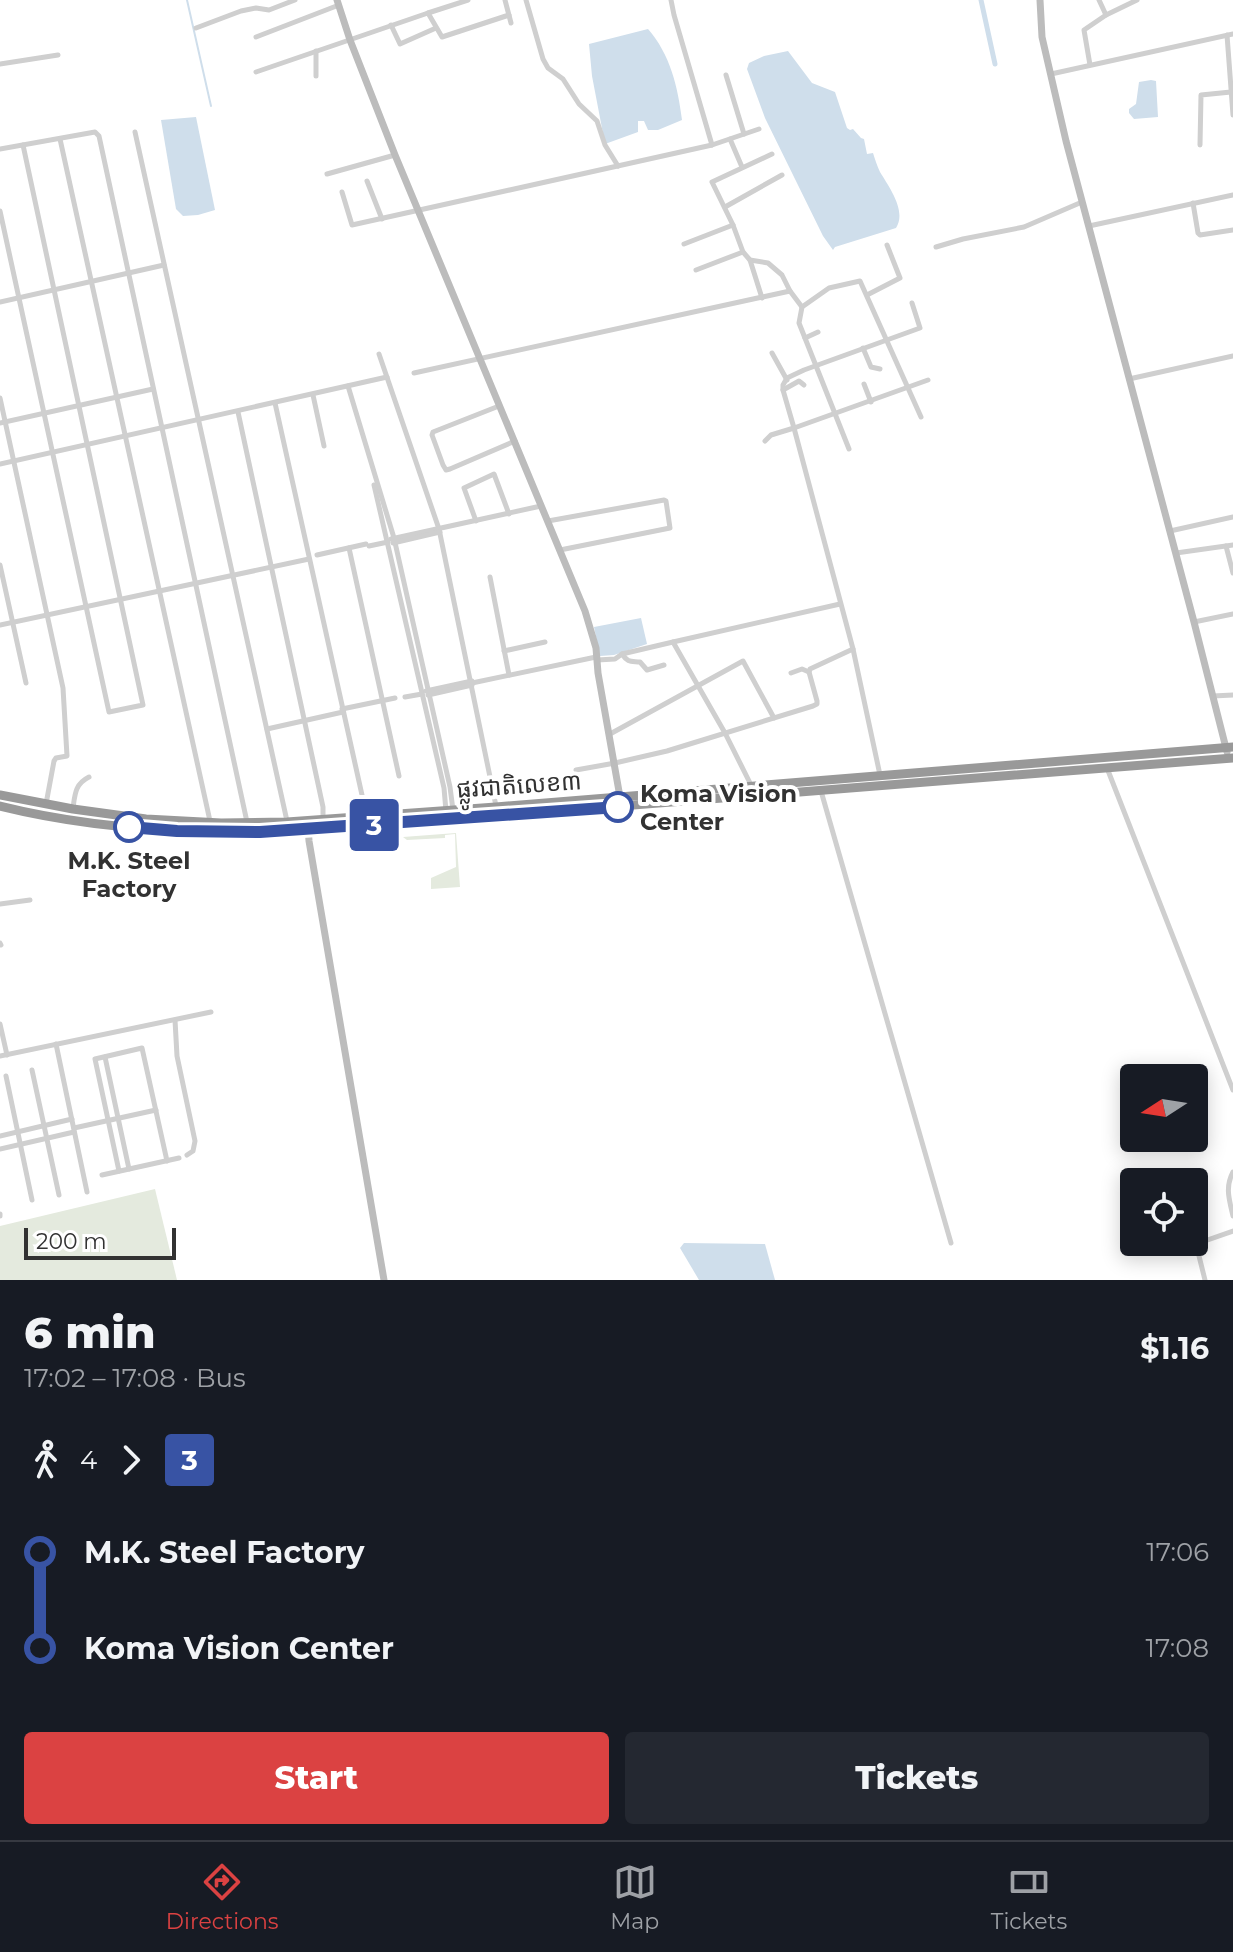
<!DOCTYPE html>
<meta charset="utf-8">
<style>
:root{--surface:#171b24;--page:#242831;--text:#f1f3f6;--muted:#9ea1a6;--line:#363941;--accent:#db4242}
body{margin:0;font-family:Montserrat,"Noto Sans Khmer",sans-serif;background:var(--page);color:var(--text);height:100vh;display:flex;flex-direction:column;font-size:30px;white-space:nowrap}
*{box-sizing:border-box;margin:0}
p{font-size:26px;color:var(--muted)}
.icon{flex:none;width:44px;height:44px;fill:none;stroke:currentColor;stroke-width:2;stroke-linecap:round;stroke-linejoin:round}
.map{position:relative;height:1280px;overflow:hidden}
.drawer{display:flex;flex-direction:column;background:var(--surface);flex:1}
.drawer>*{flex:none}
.badge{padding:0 16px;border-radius:6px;font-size:28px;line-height:52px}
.needle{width:52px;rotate:258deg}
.fabs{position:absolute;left:1120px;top:1064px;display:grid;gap:16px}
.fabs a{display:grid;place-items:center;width:88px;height:88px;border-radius:8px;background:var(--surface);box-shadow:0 4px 20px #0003;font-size:40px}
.scale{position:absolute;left:24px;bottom:20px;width:152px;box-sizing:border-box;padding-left:8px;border:4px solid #323232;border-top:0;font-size:22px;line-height:28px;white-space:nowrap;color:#323232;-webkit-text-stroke:6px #fff;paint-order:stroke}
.map>.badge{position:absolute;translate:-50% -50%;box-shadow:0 0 0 4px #fff}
.legs{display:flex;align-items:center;gap:12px;height:88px;padding:0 24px;font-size:26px}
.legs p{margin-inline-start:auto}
.summary{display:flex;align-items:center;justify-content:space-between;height:136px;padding:0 24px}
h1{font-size:44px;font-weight:800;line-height:60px}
.button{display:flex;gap:16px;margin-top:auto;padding:16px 24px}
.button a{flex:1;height:92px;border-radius:8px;background:var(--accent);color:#fff;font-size:32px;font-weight:800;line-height:92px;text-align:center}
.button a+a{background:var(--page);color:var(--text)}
ul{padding:0 24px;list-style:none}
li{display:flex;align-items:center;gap:28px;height:96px;font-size:30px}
li i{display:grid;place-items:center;width:12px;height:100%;margin:0 10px;background:currentColor}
li i::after{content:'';width:20px;height:20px;margin:-10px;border:6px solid;border-radius:50%;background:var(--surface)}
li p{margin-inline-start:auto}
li:first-child i{background:linear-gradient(#0000 50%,currentColor 0)}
li:last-child i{background:linear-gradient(currentColor 50%,#0000 0)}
.menu{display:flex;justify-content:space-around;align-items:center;height:112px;border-top:2px solid var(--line);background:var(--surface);font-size:22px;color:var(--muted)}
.menu a{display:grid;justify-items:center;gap:4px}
.menu .selected{color:var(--accent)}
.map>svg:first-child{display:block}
.green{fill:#e4eade}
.water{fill:#cfdeeb}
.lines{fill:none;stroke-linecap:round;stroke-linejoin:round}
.stream{stroke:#cfdeeb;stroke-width:2}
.canal{stroke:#cfdeeb;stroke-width:5}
.street{stroke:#cfcfcf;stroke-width:5}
.secondary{stroke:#bcbcbc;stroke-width:7}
.highway{stroke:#999;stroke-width:9}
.line-1-casing{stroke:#fff;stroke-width:18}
.line-1{stroke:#3853a4;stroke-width:12}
.stop-1-dot{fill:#fff;stroke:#3853a4;stroke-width:4}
.labels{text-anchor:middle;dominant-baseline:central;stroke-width:8;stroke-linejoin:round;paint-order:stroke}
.street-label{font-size:24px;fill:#323232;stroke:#fff}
.stop-label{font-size:24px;font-weight:bold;fill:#323232;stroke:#fff;text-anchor:start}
</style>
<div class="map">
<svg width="1233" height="1280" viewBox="0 0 1233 1280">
<rect width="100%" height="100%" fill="#fff"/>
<g class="green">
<path d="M456,833L460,887L431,889V878L456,867L455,834L445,835V838L407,840L403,837Z"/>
<path d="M155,1189L177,1280H0V1226Z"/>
</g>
<g class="water">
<path d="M648,29C670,54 678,87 682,120L658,130H648L644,121H638V132L605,144L592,76L589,44Z"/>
<path d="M788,51L812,83L835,92L847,128L850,130L853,129L861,138L864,139L867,154L873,153C875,159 877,166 880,172C889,187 907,211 896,228L835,247L833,250L823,236L765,118L747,69L749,63L764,56Z"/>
<path d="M1151,80L1156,81L1158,117L1134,119L1129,113V109L1136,104L1139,82Z"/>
<path d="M196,117L215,210L198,215L183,216L176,209L161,120Z"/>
<path d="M641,618L647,644L614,655L600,656L594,627Z"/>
<path d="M684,1243L765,1244L775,1280H699L680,1248Z"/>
</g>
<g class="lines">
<path class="stream" d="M187,0L211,106"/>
<path class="canal" d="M981,0L995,64"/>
<g class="street">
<path d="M505,0L511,23"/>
<path d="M526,0L543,59L548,68L563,79L579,104L597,121L605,145L618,166"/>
<path d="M671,0L674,15L712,145"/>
<path d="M1099,0L1106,15"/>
<path d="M428,13L468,0"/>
<path d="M391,25L400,44L436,28"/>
<path d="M196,28L241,11L256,8L269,10L295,0"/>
<path d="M1227,35L1233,115"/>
<path d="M256,37L339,5"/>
<path d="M0,64L58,55"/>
<path d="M1090,65L1084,30L1106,15L1137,0"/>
<path d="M256,72L428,13L442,37L509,15"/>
<path d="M1051,74L1233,34"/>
<path d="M726,75L744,134"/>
<path d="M316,76V51"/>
<path d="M135,132L287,821"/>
<path d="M60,139L210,821"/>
<path d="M730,139L742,167"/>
<path d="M1200,145L1201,95L1231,92"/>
<path d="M0,149L95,132L99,136L247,822"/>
<path d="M772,154L712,182L733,225L743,252L750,260L768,263L782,275L790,291"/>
<path d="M327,174L395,155"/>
<path d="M367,181L382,219"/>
<path d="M342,192L352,225L712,145L759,129"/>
<path d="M1193,203L1198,233L1200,235L1233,230"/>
<path d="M725,207L782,175"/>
<path d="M0,211L109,712L143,705L23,145"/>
<path d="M1089,226L1233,195"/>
<path d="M684,244L733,225"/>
<path d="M936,247L963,239L1024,227L1082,202"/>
<path d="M750,260L762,298"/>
<path d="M696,270L743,252"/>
<path d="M867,295L900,278L887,245"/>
<path d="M0,302L164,265"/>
<path d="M805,338L818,332"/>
<path d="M863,348L871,367L880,369"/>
<path d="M772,353L787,380"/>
<path d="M379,354L439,529L496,806"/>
<path d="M414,373L790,291L802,307"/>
<path d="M1129,379L1233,356"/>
<path d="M864,384L871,402"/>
<path d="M348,386L394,538L450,787L453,810"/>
<path d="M783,390L799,381L804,385"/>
<path d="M313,395L324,446"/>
<path d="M0,398L63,688L67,756L56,758L54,761L46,804"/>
<path d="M275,403L362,795"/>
<path d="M499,406L433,432L432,435L443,465L446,470L450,469L515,441"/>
<path d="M238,412L323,807V822"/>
<path d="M0,423L153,389"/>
<path d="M765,441L771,435L794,428L783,390V385L787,378L804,370L920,328L912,303"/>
<path d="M849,449L799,323L802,307L829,288L860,281L921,417"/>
<path d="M0,464L387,377"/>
<path d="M374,485L444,788L446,811"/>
<path d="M476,521L464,488L494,474L509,514"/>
<path d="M548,521L664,500L666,501L670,528L560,550"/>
<path d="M1170,531L1233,517"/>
<path d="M391,539L541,506"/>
<path d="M393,543L440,532"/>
<path d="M369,546L388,542"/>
<path d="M1226,546L1233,573"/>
<path d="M349,548L399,776"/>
<path d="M1176,553L1233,545"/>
<path d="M317,555L366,544"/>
<path d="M0,565L26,683"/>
<path d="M490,577L509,675"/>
<path d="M1194,622L1233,614"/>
<path d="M0,625L309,559"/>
<path d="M673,642L840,604"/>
<path d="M504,651L545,642"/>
<path d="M622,654C628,663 631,661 640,662L647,670L664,665"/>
<path d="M597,660L615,659L622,654L673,642L725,733L751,785"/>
<path d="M791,673L802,669L809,672"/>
<path d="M472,683L596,657"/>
<path d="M426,691L472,681"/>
<path d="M428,695L472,685"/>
<path d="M1213,696L1233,695"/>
<path d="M405,697L422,694"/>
<path d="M342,709L395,698"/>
<path d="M267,729L343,712"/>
<path d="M610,734L743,661L774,718"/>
<path d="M1107,768L1233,1090"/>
<path d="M576,770L615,763L667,751L813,706L817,704V701L809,672L810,669L853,649"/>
<path d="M880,775L853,649L794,428L928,380"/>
<path d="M821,791L951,1243"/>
<path d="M73,808C75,794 75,784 89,777"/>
<path d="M0,904L30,900"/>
<path d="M0,943L1,945"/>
<path d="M175,1020L177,1056L195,1141L193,1151L187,1155"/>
<path d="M0,1024L7,1055"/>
<path d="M56,1044L87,1192"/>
<path d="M0,1056L211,1012"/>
<path d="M105,1057L129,1169"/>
<path d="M32,1070L59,1195"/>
<path d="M6,1076L32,1200"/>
<path d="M74,1128L156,1110"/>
<path d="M0,1136L72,1119"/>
<path d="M0,1149L74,1132"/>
<path d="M119,1171L95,1059L142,1048L167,1161"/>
<path d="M1233,1172C1225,1187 1229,1199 1233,1216"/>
<path d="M102,1175L179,1158"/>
<path d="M0,1214V1216"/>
<path d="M1205,1280L1196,1244L1233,1231"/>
</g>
<g class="secondary">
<path d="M337,0L350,40L395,155L585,611L596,648L598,673L620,797"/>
<path d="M1040,0L1042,37L1066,141L1194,622L1227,752"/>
<path d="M308,825L309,841L384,1280"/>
</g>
<g class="highway">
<path d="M0,795L73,809L146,819L221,823L287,822L496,807L1233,747"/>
<path d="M0,806C129,838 258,834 390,824C454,819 518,815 582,809C799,792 1016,775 1233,758"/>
</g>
</g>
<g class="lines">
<defs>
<path id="line-1" d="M129,827L177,831L260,832L618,807"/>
</defs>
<use href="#line-1" class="line-1-casing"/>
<use href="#line-1" class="line-1"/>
</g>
<g class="stop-1-dot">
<circle cx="618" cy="807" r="14"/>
<circle cx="129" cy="827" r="14"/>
</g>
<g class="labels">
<g class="street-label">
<text transform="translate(519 785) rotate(-4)">ផ្លូវជាតិលេខ៣</text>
</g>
<g class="stop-label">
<text x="640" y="793">Koma Vision<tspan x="640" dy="28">Center</tspan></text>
<text x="129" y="860" text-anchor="middle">M.K. Steel<tspan x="129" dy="28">Factory</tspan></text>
</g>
</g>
</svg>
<div class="fabs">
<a><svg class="needle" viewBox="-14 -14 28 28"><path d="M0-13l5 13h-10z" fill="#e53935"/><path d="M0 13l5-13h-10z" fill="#9ea1a6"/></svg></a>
<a><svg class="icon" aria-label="locate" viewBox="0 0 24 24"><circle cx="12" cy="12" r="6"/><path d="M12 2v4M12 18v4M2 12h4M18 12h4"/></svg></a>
</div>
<div class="scale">200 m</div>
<b class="badge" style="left:374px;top:825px;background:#3853a4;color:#fff">3</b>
</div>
<section class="drawer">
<div class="summary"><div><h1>6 min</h1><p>17:02 – 17:08 · Bus</p></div><b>$1.16</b></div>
<div class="legs"><svg class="icon" aria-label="walk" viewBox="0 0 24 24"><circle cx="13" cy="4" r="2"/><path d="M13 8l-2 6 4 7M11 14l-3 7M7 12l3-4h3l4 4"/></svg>4<svg class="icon" aria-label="forward" viewBox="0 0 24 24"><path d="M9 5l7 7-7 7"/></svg><b class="badge" style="background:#3853a4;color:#fff">3</b></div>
<ul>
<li><i style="color:#3853a4"></i><b>M.K. Steel Factory</b><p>17:06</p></li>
<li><i style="color:#3853a4"></i><b>Koma Vision Center</b><p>17:08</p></li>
</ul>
<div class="button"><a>Start</a><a>Tickets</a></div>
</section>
<nav class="menu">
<a class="selected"><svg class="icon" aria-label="directions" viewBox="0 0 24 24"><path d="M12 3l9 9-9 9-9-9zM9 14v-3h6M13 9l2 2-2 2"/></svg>Directions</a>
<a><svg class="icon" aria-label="map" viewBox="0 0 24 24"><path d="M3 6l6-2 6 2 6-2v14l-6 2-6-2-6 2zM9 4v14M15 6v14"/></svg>Map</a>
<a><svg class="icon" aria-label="tickets" viewBox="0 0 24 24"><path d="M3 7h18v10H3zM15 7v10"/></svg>Tickets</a>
</nav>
